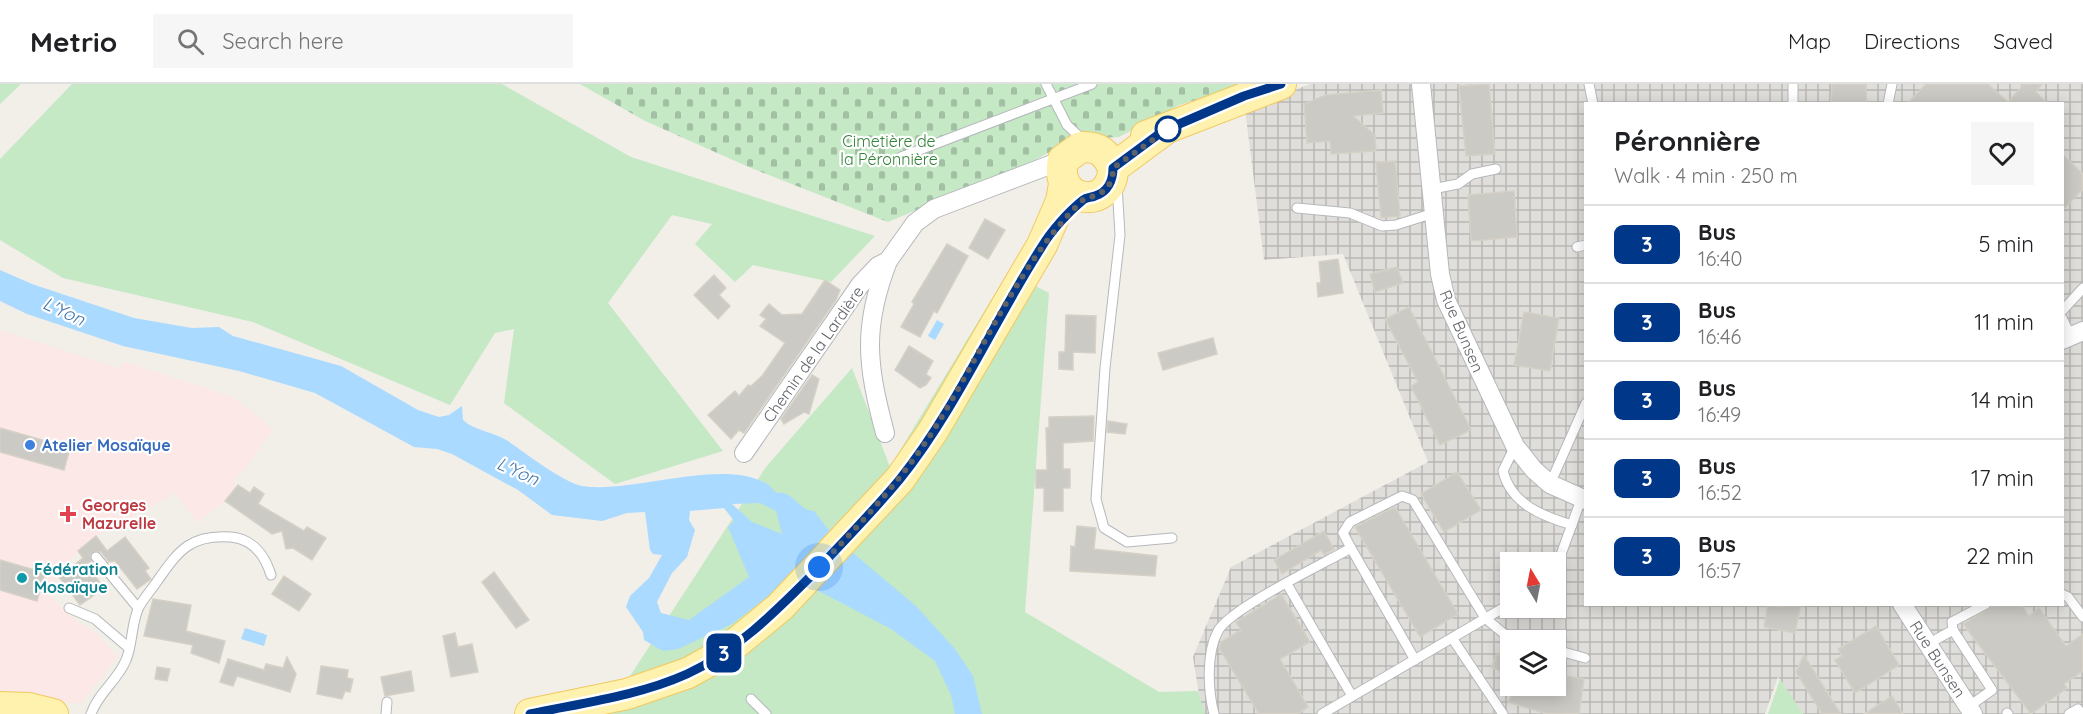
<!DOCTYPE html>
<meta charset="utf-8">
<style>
:root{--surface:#fff;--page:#f6f6f6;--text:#202124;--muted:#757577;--line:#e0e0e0}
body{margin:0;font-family:Quicksand,sans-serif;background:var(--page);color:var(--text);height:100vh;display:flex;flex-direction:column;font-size:22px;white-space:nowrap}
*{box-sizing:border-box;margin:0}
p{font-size:20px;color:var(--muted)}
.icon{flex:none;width:33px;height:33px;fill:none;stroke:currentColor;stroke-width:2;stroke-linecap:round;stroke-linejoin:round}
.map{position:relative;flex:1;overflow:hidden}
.drawer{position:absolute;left:1584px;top:18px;width:480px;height:504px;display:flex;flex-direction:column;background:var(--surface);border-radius:0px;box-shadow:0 3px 15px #0003}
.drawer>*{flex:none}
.badge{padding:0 12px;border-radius:9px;font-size:21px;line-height:39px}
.needle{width:39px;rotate:350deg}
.buttons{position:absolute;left:1500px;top:468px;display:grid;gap:12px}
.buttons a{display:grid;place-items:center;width:66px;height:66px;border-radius:0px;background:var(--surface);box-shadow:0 3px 15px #0003;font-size:30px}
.you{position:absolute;width:30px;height:30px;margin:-15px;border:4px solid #fff;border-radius:50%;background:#1a73e8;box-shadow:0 0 0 9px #1a73e833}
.map>.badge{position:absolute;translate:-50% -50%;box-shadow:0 0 0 3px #fff}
.round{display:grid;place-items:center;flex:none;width:63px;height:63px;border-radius:0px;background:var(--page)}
.overview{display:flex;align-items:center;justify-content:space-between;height:102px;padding:0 30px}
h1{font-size:28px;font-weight:700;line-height:45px}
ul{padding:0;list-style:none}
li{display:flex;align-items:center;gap:18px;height:78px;padding:0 30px;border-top:2px solid var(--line)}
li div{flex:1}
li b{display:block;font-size:22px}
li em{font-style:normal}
li .badge{min-width:66px;font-weight:700;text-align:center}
header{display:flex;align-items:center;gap:36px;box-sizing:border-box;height:84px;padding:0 30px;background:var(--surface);border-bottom:2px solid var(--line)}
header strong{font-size:28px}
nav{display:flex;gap:33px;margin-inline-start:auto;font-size:21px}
.search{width:420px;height:54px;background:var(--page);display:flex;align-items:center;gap:15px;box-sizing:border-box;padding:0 21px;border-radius:0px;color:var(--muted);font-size:22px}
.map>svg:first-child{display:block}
.industrial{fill:url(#industrial-grid);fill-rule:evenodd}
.medical{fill:#fce8e6}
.green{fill:#c5e8c5}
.cemetery{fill:url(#cemetery-stones)}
.water{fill:#aadaff;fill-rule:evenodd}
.building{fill:#cccac5;stroke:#d6d1c6;stroke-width:1.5}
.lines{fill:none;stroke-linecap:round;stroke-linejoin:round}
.service-casing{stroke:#b5b8bc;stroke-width:11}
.minor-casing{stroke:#b5b8bc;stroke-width:20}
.primary-casing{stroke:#f2c960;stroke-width:32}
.service{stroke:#fff;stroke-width:9}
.minor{stroke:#fff;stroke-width:18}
.primary{stroke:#fff2af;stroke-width:30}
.line-casing{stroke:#fff;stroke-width:14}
.line{stroke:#003788;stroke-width:9}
.walk{stroke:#5f6368;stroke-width:6;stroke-dasharray:0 10.8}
.stop-dot{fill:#fff;stroke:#003788;stroke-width:3}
.shop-dot{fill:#3f7fe0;stroke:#fff;stroke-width:2}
.health-dot{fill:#e0444e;stroke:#fff;stroke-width:2}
.culture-dot{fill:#0f9aa8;stroke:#fff;stroke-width:2}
.labels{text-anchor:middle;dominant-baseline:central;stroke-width:4.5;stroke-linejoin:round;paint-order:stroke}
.park-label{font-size:16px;fill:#348238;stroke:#fff}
.street-label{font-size:16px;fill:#5f6368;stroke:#fff}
.shop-label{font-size:16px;font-weight:bold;fill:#366cbe;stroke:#fff;text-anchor:start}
.health-label{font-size:16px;font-weight:bold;fill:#be3a42;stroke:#fff;text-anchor:start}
.culture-label{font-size:16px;font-weight:bold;fill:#0d838f;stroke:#fff;text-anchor:start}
.water-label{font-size:18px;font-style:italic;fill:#4174aa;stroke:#fff}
</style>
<header>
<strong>Metrio</strong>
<div class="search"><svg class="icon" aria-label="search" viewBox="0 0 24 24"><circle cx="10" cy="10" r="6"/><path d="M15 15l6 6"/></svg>Search here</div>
<nav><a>Map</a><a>Directions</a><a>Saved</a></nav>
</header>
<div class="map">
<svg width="2083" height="630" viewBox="0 0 2083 630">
<defs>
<pattern id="industrial-grid" width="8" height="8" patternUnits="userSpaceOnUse" patternTransform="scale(1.5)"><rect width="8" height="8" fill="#e0deda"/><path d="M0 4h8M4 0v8" fill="none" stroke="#b9b8b5"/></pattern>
<pattern id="cemetery-stones" width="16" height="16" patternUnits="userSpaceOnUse" patternTransform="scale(1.5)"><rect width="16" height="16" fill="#c5e8c5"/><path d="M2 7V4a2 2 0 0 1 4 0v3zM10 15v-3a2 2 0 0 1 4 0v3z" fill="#a3c0a4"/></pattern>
</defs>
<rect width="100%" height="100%" fill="#f1efe8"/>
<path class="industrial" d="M1310,0H2083V630H1803L1778,593L1765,630H1202L1193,573L1231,483L1428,378L1343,170L1264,176L1245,25ZM1586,20H2062V520H1586ZM1510,478H1556V524H1510ZM1510,556H1556V602H1510Z"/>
<path class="medical" d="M0,246L118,284L126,278L233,313L273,345L247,382L234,396L235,405L221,421L197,439L176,409L89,456L59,488L52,502L53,515L78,538L97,550L117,573L80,620L0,609Z"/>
<g class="green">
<path d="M0,0H21L0,20Z"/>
<path d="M72,0H502L631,73L875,152L831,198L753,181L735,198L695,160L712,140L672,131L608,219L723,367L615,400L504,319L514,245L495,249L450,321L253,238L63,194L0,156V75Z"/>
<path d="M1008,188L1049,209L1025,528L1159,608L1198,607L1205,630H599L606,629L766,383L852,284L890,383Z"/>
<path d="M1780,595L1803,630H1768Z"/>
</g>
<path class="cemetery" d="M580,0H1246L1179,21L1119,53L1073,55L1037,75L888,138L751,84L645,37Z"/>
<g class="water">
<path d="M0,186L32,200L134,234L192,244L219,243L233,252L341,282L418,326L439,333L449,331L462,322L463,336C475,347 494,348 508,357C525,369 563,398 582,402C633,410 723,373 767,400C772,403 772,406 777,409C793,406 799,427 814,427L834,453L916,522L955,565L973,592L982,630H955L951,611L935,577L891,545L813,504H779L732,540L678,565L663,567L644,556L643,548L626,523L630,512L649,494L662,471L653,470L650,466L645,428L627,429L602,437L552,431L518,406L452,370L437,365L414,363L315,309L239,287L123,262L27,230L0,217ZM760,419L776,427L782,450L752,438L732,420ZM724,424L734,437L728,443L749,493L689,536L661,529L657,518L672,489L687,473L695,446L689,436L690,427Z"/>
<path d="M937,236L944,240L935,256L928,252Z"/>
<path d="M245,544L267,551L264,562L241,555Z"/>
</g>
<g class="building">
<path d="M1489,0L1495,70L1466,72L1459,2Z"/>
<path d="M1832,0H1866V20H1831Z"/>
<path d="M1926,0H1988L2008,18L2024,0H2042L2036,8L2048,20H1907Z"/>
<path d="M1381,6L1383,29L1353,32L1375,51L1376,67L1331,70L1330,57L1307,59L1304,20L1326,11Z"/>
<path d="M2062,70L2083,90V105L2062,127Z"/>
<path d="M1395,77L1400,132L1381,134L1376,78Z"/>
<path d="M1514,107L1517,153L1471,157L1468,111Z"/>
<path d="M985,135L1005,146L988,175L969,164Z"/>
<path d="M947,160L968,172L937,229L934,227L920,253L901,243L914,220L912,218Z"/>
<path d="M1338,175L1343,209L1318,213L1317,199H1321L1319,178Z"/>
<path d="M1397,183L1403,199L1375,208L1370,190Z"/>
<path d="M714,191L726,204L719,211L730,222L718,235L694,211Z"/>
<path d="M825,196L840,206L836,216L746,346L744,349L739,346L731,355L708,331L735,307L739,312L748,301L751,302L762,292L785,259L760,242L766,235L760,231L769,220L782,231L802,230Z"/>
<path d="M1409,223L1471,346L1440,361L1411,302L1418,298L1385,235Z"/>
<path d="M1524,228L1559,234L1550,287L1514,281Z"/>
<path d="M1066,231L1096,232L1095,269L1073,268V286L1059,285V268H1065Z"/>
<path d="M1213,254L1217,270L1163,286L1158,269Z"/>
<path d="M909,262L933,277L926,290L931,294L926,301L920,304L895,286Z"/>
<path d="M812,291L819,295L809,330L804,328L784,340L781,335Z"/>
<path d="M1094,332L1093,357L1063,359V385H1070V404H1063V427H1044V404H1036V386H1047L1046,344H1049V333Z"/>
<path d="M1108,337L1127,340L1125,350L1107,348Z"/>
<path d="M0,344L70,364L64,386L0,368Z"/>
<path d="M1457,388L1481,426L1444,448L1421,410Z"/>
<path d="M238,401L250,409L254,403L264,410L258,420L304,447L307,443L326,454L312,476L293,464L286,465L282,447L272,450L225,417Z"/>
<path d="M1395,423L1458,530L1420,553L1355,443Z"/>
<path d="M1077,442L1096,444L1094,465L1157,472L1155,492L1070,487L1071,462L1075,463Z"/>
<path d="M1324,447L1334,465L1324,471L1321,466L1282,490L1274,476Z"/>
<path d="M96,452L107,467L125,453L149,484L145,487L151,495L137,505L115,477L109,478L101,468L94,467L90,471L92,479H86L104,504L80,521L59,493L83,474L78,467Z"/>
<path d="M0,476L45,489L37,517L0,506Z"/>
<path d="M494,488L529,536L516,544L482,498Z"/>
<path d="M284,492L311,510L299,527L272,510Z"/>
<path d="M1281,510L1310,558L1280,575L1308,623L1297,630H1259L1219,564L1221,558L1241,546L1236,538Z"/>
<path d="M153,515L191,521L186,547L225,557L219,579L191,569L193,561L144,552Z"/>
<path d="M1768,520L1784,523L1785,520H1801L1795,549L1764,543Z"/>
<path d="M1996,520H2021L2029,532L2039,524L2066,562L2083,550V587L2064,600L2067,604L2031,630L1963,540Z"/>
<path d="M1876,542L1899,581L1855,609L1835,576L1842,572L1838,565Z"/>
<path d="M455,549L458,563L472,560L478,588L451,593L443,552Z"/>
<path d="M1498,569L1510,575V592L1491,583Z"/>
<path d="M1804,571L1835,621L1841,630H1822L1796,588Z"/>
<path d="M287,573L296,590L290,608L237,592L233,602L220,598L228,575L264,586L266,580L283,584Z"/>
<path d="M321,582L348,586L347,594L353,595L350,608L345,607L342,615L317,610Z"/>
<path d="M157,583L170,585L167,597L155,595Z"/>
<path d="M411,587L414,607L385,612L381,593Z"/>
<path d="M1556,590L1584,595L1579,630H1547L1508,618L1516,602H1556Z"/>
<path d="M1892,612L1903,630H1864Z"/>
</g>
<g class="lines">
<defs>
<g id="service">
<path d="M1046,0L1067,41L1084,57"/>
<path d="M1589,0L1593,20"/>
<path d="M1793,0V20"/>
<path d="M1888,20L1892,0"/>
<path d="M901,73L1092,0"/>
<path d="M1117,101L1120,151L1105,284L1096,415L1104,444L1127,458L1172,454"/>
<path d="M1432,105L1458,100L1472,90L1496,85"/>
<path d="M1297,124L1350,129L1382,142L1396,141L1434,129"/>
<path d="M1577,163L1586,161"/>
<path d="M2062,227L2083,204"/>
<path d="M2062,234L2071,253"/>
<path d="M1515,362L1503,387C1511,420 1542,432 1572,441"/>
<path d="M1550,400L1586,319"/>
<path d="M1351,464L1415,576"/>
<path d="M96,473L138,524"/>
<path d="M1556,484L1582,413"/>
<path d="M1287,500L1352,612"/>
<path d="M2062,510L2068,513L2083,533"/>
<path d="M69,524L95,535L129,564"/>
<path d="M1953,546L1992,606L1968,623"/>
<path d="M1452,554L1503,630"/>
<path d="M1928,560L1953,546L1952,538L1986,520"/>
<path d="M1556,566L1585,574"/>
<path d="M751,615L766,630"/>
<path d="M2007,629L2008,630"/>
<path d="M91,630C98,609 118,596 126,576C133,560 131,539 139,523C144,514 152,505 158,496C179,466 191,450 231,453C253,455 265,472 271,491"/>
<path d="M386,630L387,618"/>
<path d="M1214,630C1208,607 1206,569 1218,547C1229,525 1325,479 1351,464L1343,449L1350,438L1402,412L1413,416L1485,534L1508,553L1520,556"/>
<path d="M1322,630L1510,520"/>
<path d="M2069,630L2078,625L2082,630"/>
</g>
<g id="minor">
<path d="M1421,0L1440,190L1446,216L1515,362L1534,386L1550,400L1586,416"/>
<path d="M2062,256L2083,247"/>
<path d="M885,349C867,281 862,244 888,177"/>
<path d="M744,369L860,201L878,182L888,177L915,139L934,125L1063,76"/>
<path d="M1902,520L1973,630"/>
</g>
<g id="primary">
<path d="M1146,52L1281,0"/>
<path d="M1113,84C1106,68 1098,62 1081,63L1063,76C1053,121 1113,127 1113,84L1163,47"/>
<path d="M0,623L29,624L53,630"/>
<path d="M530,630L627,610L688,589L724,569L780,523L900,395L933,347L1042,161L1061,117L1064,100"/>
</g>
</defs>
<use href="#service" class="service-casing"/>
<use href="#minor" class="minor-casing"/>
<use href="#primary" class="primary-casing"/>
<use href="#service" class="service"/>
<use href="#minor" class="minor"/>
<use href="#primary" class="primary"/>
</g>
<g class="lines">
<defs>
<path id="line" d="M530,630C582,619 638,612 687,590C735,568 774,529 811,492C841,460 872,429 900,395C956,325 993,239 1041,164C1051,147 1068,128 1083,116C1087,113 1090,114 1095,112C1108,108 1113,96 1113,84L1163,47L1244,12L1281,0"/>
</defs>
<use href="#line" class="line-casing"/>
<use href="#line" class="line"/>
<path class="walk" d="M819,483C860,440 901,397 933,347C981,272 1020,175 1085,114C1103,112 1113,102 1113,84L1168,45"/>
</g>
<circle class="stop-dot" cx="1168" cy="45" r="12"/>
<circle class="shop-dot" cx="30" cy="361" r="6"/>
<path class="health-dot" d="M65 421h6v6h6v6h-6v6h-6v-6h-6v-6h6z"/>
<circle class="culture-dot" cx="22" cy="494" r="6"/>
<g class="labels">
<g class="park-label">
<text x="889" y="57">Cimetière de<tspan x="889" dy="18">la Péronnière</tspan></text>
</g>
<g class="street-label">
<text transform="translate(1462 247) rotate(67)">Rue Bunsen</text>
<text transform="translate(813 270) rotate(-55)">Chemin de la Lardière</text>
<text transform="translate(1938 575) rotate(57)">Rue Bunsen</text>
</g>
<g class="shop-label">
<text x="42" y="361">Atelier Mosaïque</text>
</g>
<g class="health-label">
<text x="82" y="421">Georges<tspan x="82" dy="18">Mazurelle</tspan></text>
</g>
<g class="culture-label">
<text x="34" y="485">Fédération<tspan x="34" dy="18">Mosaïque</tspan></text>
</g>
<g class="water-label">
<text transform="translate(64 227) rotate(25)">L'Yon</text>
<text transform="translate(518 387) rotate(24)">L'Yon</text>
</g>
</g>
</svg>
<div class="buttons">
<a><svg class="needle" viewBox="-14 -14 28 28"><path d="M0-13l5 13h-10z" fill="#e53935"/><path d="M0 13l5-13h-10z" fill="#757577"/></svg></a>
<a><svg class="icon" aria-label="layers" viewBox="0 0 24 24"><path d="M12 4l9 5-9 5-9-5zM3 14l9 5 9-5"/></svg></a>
</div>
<div class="you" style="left:819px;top:483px"></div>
<b class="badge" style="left:724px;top:569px;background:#003788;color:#fff">3</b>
<section class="drawer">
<div class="overview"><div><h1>Péronnière</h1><p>Walk · 4 min · 250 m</p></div><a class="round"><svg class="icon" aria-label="heart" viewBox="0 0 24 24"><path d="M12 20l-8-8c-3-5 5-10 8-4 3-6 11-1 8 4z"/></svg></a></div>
<ul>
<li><span class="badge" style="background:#003788;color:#fff">3</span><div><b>Bus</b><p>16:40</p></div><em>5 min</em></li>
<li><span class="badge" style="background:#003788;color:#fff">3</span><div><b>Bus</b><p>16:46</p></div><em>11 min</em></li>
<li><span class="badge" style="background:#003788;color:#fff">3</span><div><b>Bus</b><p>16:49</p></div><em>14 min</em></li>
<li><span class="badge" style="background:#003788;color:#fff">3</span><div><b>Bus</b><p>16:52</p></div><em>17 min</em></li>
<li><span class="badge" style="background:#003788;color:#fff">3</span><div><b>Bus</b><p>16:57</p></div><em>22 min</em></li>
</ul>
</section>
</div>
